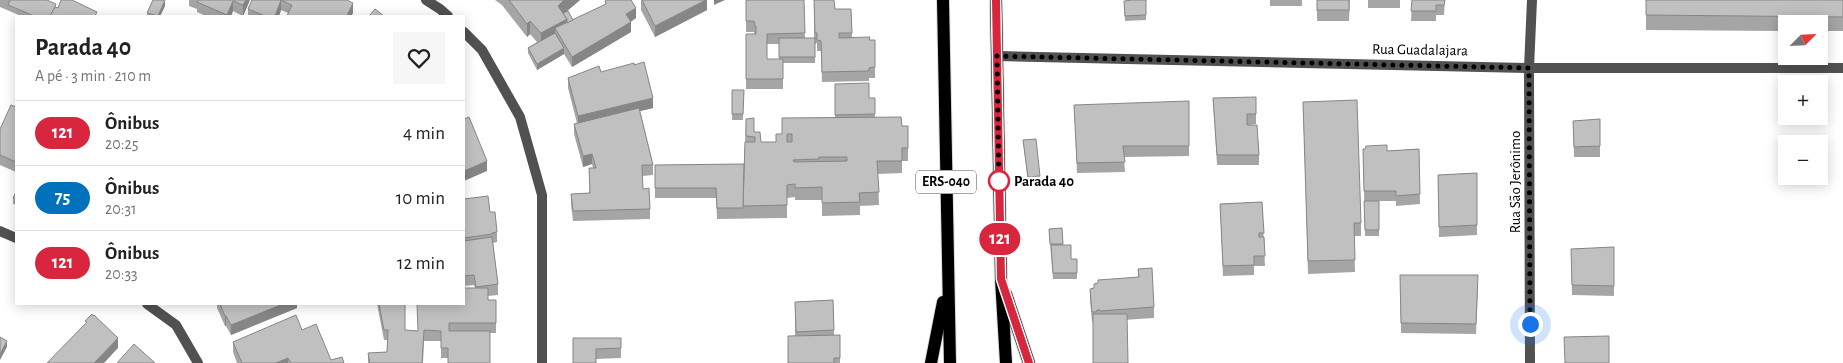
<!DOCTYPE html>
<html lang="pt">
<meta charset="utf-8">
<style>
:root{--surface:#fff;--page:#f6f6f6;--text:#202124;--muted:#757577;--line:#e0e0e0}
body{margin:0;font-family:"Alegreya Sans",sans-serif;background:var(--page);color:var(--text);height:100vh;display:flex;flex-direction:column;font-size:19px;white-space:nowrap}
*{box-sizing:border-box;margin:0}
p{font-size:16px;color:var(--muted)}
.icon{flex:none;width:28px;height:28px;fill:none;stroke:currentColor;stroke-width:2;stroke-linecap:round;stroke-linejoin:round}
.map{position:relative;flex:1;overflow:hidden}
.panel{position:absolute;left:15px;top:15px;width:450px;height:290px;display:flex;flex-direction:column;background:var(--surface);border-radius:0px;box-shadow:0 2px 12px #0003}
.panel>*{flex:none}
.badge{padding:0 10px;border-radius:16px;font-size:18px;line-height:32px}
.needle{width:32px;rotate:66deg}
.tools{position:absolute;left:1778px;top:15px;display:grid;gap:10px}
.tools a{display:grid;place-items:center;width:50px;height:50px;border-radius:0px;background:var(--surface);box-shadow:0 2px 12px #0003;font-size:25px}
.you{position:absolute;width:25px;height:25px;margin:-12px;border:4px solid #fff;border-radius:50%;background:#1a73e8;box-shadow:0 0 0 8px #1a73e833}
.map>.badge{position:absolute;translate:-50% -50%;box-shadow:0 0 0 2px #fff}
.round{display:grid;place-items:center;flex:none;width:52px;height:52px;border-radius:0px;background:var(--page)}
.headline{display:flex;align-items:center;justify-content:space-between;height:85px;padding:0 20px}
h1{font-size:24px;font-weight:700;line-height:38px}
ul{padding:0;list-style:none}
li{display:flex;align-items:center;gap:15px;height:65px;padding:0 20px;border-top:1px solid var(--line)}
li div{flex:1}
li b{display:block;font-size:19px}
li em{font-style:normal}
li .badge{min-width:55px;font-weight:700;text-align:center}
.map>svg:first-child{display:block}
.lines{fill:none;stroke-linecap:round;stroke-linejoin:round}
.primary-casing{stroke:#dbdbdb;stroke-width:14}
.minor{stroke:#515151;stroke-width:10}
.tertiary{stroke:#515151;stroke-width:10}
.primary{stroke:#000;stroke-width:12}
.wall{fill:#a5a5a5;fill-rule:evenodd}
.shaded-wall{fill:#868686}
.building{fill:#c0c0c0;stroke:#868686;fill-rule:evenodd}
.line-casing{stroke:#fff;stroke-width:11}
.line{stroke:#d7263d;stroke-width:8}
.walk{stroke:#000;stroke-width:5;stroke-dasharray:0 9}
.stop-dot{fill:#fff;stroke:#d7263d;stroke-width:2.5}
.labels{text-anchor:middle;dominant-baseline:central;stroke-width:4.5;stroke-linejoin:round;paint-order:stroke}
.shield{fill:#fff;stroke:#4c4c4c;stroke-width:1}
.shield-label{font-size:14px;font-weight:bold;fill:#000}
.street-label{font-size:15px;fill:#000;stroke:#fff}
.stop-label{font-size:15px;font-weight:bold;fill:#000;stroke:#fff;text-anchor:start}
</style>
<div class="map">
<svg width="1843" height="363" viewBox="0 0 1843 363">
<rect width="100%" height="100%" fill="#fff"/>
<g class="lines">
<defs>
<g id="primary">
<path d="M943,0L950,363"/>
<path d="M996,0L1001,279L1006,363"/>
<path d="M1006,294L1029,363"/>
<path d="M931,363L943,302"/>
</g>
</defs>
<use href="#primary" class="primary-casing"/>
<g class="minor">
<path d="M426,0L440,9L448,16"/>
<path d="M464,32L482,50L520,117L542,195V363"/>
<path d="M0,231L16,238"/>
<path d="M147,304L176,325L198,363"/>
<path d="M1530,363L1529,68L1532,0"/>
</g>
<path class="tertiary" d="M997,56L1529,68H1843"/>
<use href="#primary" class="primary"/>
</g>
<g class="wall">
<path d="M0,0H47L56,7L97,16H21L0,7Z"/>
<path d="M189,0H250L243,16L233,11L231,16H206L197,12V9L189,6Z"/>
<path d="M252,0H347L353,13L351,16H287L288,13L281,10L279,16H248V9Z"/>
<path d="M495,0H580L566,12L573,20L605,5V1L636,18L631,22V32L572,67L564,54L537,70L528,53V48L537,42L530,34L527,37L502,5Z"/>
<path d="M641,0H707V10L655,37L641,10Z"/>
<path d="M746,0H804L805,38H814V0L835,9H851L852,38L869,40H875V78H869V81L822,82L821,51H817V43L815,44V63H783V89H746V34H754V32H746ZM767,44H779V59H767Z"/>
<path d="M1146,0V20L1125,21L1124,6Z"/>
<rect x="1270" y="0" width="32" height="6"/>
<path d="M1317,0H1350L1349,21H1317Z"/>
<rect x="1368" y="0" width="32" height="8"/>
<path d="M1412,0H1445L1444,15H1436V21H1411Z"/>
<path d="M1646,0H1843V31H1819V24H1786V31L1646,30Z"/>
<path d="M165,6L160,16H147V13Z"/>
<path d="M601,72L653,108L640,111L653,165V175L642,176L643,189L650,209V219L573,221L571,204V194L589,193L593,168L592,164L583,167L574,134V124L577,123L568,88V78Z"/>
<path d="M835,84L869,98H875V117L902,126H908V161H902V173L878,174L879,205L860,206V215L822,216V200H795V197L787,198V218L717,219L716,198H655V165L744,164L746,119L761,142H776L782,134L835,118Z"/>
<path d="M732,90H744L743,120H732Z"/>
<path d="M1213,98L1256,114V124L1247,125L1259,155V165H1217Z"/>
<path d="M1303,102L1361,223V236H1354L1355,272L1308,274Z"/>
<path d="M1074,105L1189,146V156L1124,157L1125,172L1077,173Z"/>
<path d="M16,107V172L0,165V129Z"/>
<path d="M1600,119V157H1574L1573,121Z"/>
<path d="M1023,140L1040,176V182L1028,183Z"/>
<path d="M1363,149L1387,151L1419,149L1420,204L1396,206V201H1379V236H1365Z"/>
<path d="M1477,173V235L1439,237L1438,175Z"/>
<path d="M16,192V205L13,204V198Z"/>
<path d="M464,199L490,212L497,232V242L493,243L498,284V295L488,296V300H496V333H490L448,358H441V341H424L423,363H368V353L387,352L388,340H384L377,304H405V330L418,331L475,288L474,285L464,286Z"/>
<path d="M1262,202L1265,266H1254V275L1223,276L1220,204Z"/>
<path d="M1062,228L1063,245L1071,259H1077V279H1053L1049,229Z"/>
<path d="M1614,247V296L1572,295L1571,249Z"/>
<path d="M1138,269L1154,307V318L1092,322L1090,299V289L1138,277Z"/>
<path d="M1400,275L1478,285L1476,334L1401,333Z"/>
<path d="M833,300L834,335L840,358V363H788L795,335V302Z"/>
<path d="M217,304H297V308L231,335L226,326H225L217,308Z"/>
<path d="M302,330L331,360L344,363H237L233,352V342Z"/>
<path d="M573,338H621V358L596,359Z"/>
</g>
<g class="shaded-wall">
<path d="M165,0V6L160,16H158Z"/>
<path d="M246,0H250L243,16V5Z"/>
<path d="M281,0V10L279,16H275Z"/>
<path d="M564,0H580L560,17L558,6Z"/>
<path d="M706,0H707V10L655,37V26Z"/>
<path d="M714,0H725L714,5Z"/>
<path d="M233,1V11L231,16H227Z"/>
<path d="M353,3V13L351,16H347Z"/>
<path d="M636,8V18L626,24V14Z"/>
<path d="M567,19V32L555,28V38L541,46V33Z"/>
<path d="M530,21V34L527,37V24Z"/>
<path d="M631,22V32L572,67V57Z"/>
<path d="M564,48V54L537,70V64Z"/>
<path d="M653,98V108L578,126V116Z"/>
<path d="M592,154V164L583,167V156Z"/>
<path d="M487,161V171L464,181V171Z"/>
<path d="M283,304H297V308L231,335V325Z"/>
<rect x="225" y="316" width="1" height="10"/>
<path d="M118,338V348L104,363H94Z"/>
<path d="M7,341V347L0,360V354Z"/>
<path d="M288,358V363H276Z"/>
</g>
<g class="building">
<path d="M10,0H47L56,4L51,16H34L8,5Z"/>
<path d="M61,0H72L97,12L95,16H50L55,7L58,8Z"/>
<path d="M153,0H165L158,16L147,13Z"/>
<path d="M198,0H246L243,5L233,1L227,15L197,2Z"/>
<path d="M252,0H281L275,16H265L248,9Z"/>
<path d="M281,0H347L353,3L347,16H287L292,5Z"/>
<path d="M509,0H564L558,6L567,19L541,33L530,21L527,24Z"/>
<path d="M607,0H631L636,8L626,14L631,22L572,57L555,28L606,4L605,1Z"/>
<path d="M642,0H706L655,26Z"/>
<path d="M746,0H804L805,33L767,34V59H783V79H746V34H756V26H755L754,21H746Z"/>
<path d="M814,0H834L835,9H851L852,33H839V38L870,37L869,40H875V67L869,68V71L822,72L821,41L817,40V33H815Z"/>
<path d="M1133,0H1146V15L1125,16L1124,1Z"/>
<rect x="1317" y="0" width="32" height="10"/>
<path d="M1412,0H1445L1444,5H1436V11H1411Z"/>
<path d="M1646,0H1843V17L1646,15Z"/>
<path d="M375,9L384,16H369Z"/>
<path d="M568,11L573,20L567,23V19L563,13Z"/>
<path d="M555,33L564,48L537,64L528,48Z"/>
<rect x="779" y="38" width="36" height="19"/>
<path d="M644,62L653,98L578,116L568,78L599,66L601,72L634,63V65Z"/>
<path d="M869,83V98H875V114L835,115V84Z"/>
<path d="M732,90H744L743,114H732Z"/>
<path d="M1256,97V114H1247V125H1257L1259,155H1217L1213,98Z"/>
<path d="M1357,100L1361,223H1354L1355,260L1308,261L1303,102Z"/>
<path d="M1189,101V146H1123L1125,162L1077,163L1074,105Z"/>
<path d="M11,105L16,107V162L0,155V129Z"/>
<path d="M639,108L653,165H642L643,189L649,188L650,209L573,211L571,194L590,193L589,168H596L592,154L583,156L574,124Z"/>
<path d="M469,117L487,161L464,171V119Z"/>
<path d="M901,117L902,126H908V148H902V161H877L879,192L859,193L860,202L822,203V187L795,188V184L787,185V205L743,206L745,142H755V137L746,136V119L754,118V132H760L761,142H776V134H782V118ZM787,134H792V142H787ZM819,157H847V161L794,162L793,160L819,159Z"/>
<path d="M1600,119V146L1574,147L1573,121Z"/>
<path d="M1036,139L1040,176L1028,177L1023,140Z"/>
<path d="M1387,145V151L1419,149L1420,194L1396,196V191H1364L1363,149H1365L1366,146Z"/>
<path d="M744,164L743,208H717L716,188H655V165Z"/>
<path d="M1477,173V225L1439,227L1438,175Z"/>
<path d="M16,192V199L13,198Z"/>
<path d="M488,196L490,212H495L497,232L492,233V234L464,238V199Z"/>
<path d="M1364,201H1379V230H1365Z"/>
<path d="M1262,202L1264,233H1259V237H1264L1265,256H1254V265L1223,266L1220,204Z"/>
<path d="M1062,228L1063,244H1050L1049,229Z"/>
<path d="M492,237L498,284L476,287L474,275L464,276V241Z"/>
<path d="M1051,245H1071V259H1077V273H1053Z"/>
<path d="M1614,247V286L1572,285L1571,249Z"/>
<path d="M1152,268L1154,307L1100,311V310H1097L1096,312H1092L1090,289L1094,288V284L1098,283V280L1139,277L1138,269Z"/>
<path d="M1400,275H1478L1476,324L1401,323Z"/>
<path d="M464,288H488V300H496V323H449V331H490V363H448V348H441V331L424,330L422,363H370L368,353L387,352L388,330H384L379,304H405V330L418,331L417,304H464Z"/>
<path d="M833,300L834,330L796,332L795,302Z"/>
<path d="M220,304H283L231,325L226,316H225Z"/>
<path d="M92,314L93,316L94,315L118,338L94,363H47L87,322L85,321Z"/>
<path d="M1093,314H1127L1128,363H1093Z"/>
<path d="M296,315L302,330L316,324L331,360L342,357L344,363H291L288,358L276,363H242L233,342Z"/>
<path d="M840,335V358H834V363H788V336Z"/>
<path d="M1609,336V363H1565L1564,337Z"/>
<path d="M0,337L7,341L0,354Z"/>
<path d="M573,338H621V348L596,349V363H573Z"/>
<path d="M134,344L155,363H117Z"/>
</g>
<g class="lines">
<defs>
<path id="line" d="M996,0L1001,279L1029,363"/>
</defs>
<use href="#line" class="line-casing"/>
<use href="#line" class="line"/>
<path class="walk" d="M999,181V186L997,56L1529,68L1530,324"/>
</g>
<circle class="stop-dot" cx="999" cy="181" r="10"/>
<g class="labels">
<rect class="shield" x="916" y="170.5" width="60" height="23" rx="4"/>
<g class="shield-label">
<text x="946" y="182">ERS-040</text>
</g>
<g class="street-label">
<text transform="translate(1420 50) rotate(1)">Rua Guadalajara</text>
<text transform="translate(1515 182) rotate(-90)">Rua São Jerônimo</text>
</g>
<g class="stop-label">
<text x="1014" y="181">Parada 40</text>
</g>
</g>
</svg>
<div class="tools">
<a><svg class="needle" viewBox="-14 -14 28 28"><path d="M0-13l5 13h-10z" fill="#e53935"/><path d="M0 13l5-13h-10z" fill="#757577"/></svg></a>
<a>+</a>
<a>−</a>
</div>
<div class="you" style="left:1530px;top:324px"></div>
<b class="badge" style="left:1000px;top:239px;background:#d7263d;color:#fff">121</b>
<section class="panel">
<div class="headline"><div><h1>Parada 40</h1><p>A pé · 3 min · 210 m</p></div><a class="round"><svg class="icon" aria-label="heart" viewBox="0 0 24 24"><path d="M12 20l-8-8c-3-5 5-10 8-4 3-6 11-1 8 4z"/></svg></a></div>
<ul>
<li><span class="badge" style="background:#d7263d;color:#fff">121</span><div><b>Ônibus</b><p>20:25</p></div><em>4 min</em></li>
<li><span class="badge" style="background:#0072bc;color:#fff">75</span><div><b>Ônibus</b><p>20:31</p></div><em>10 min</em></li>
<li><span class="badge" style="background:#d7263d;color:#fff">121</span><div><b>Ônibus</b><p>20:33</p></div><em>12 min</em></li>
</ul>
</section>
</div>
